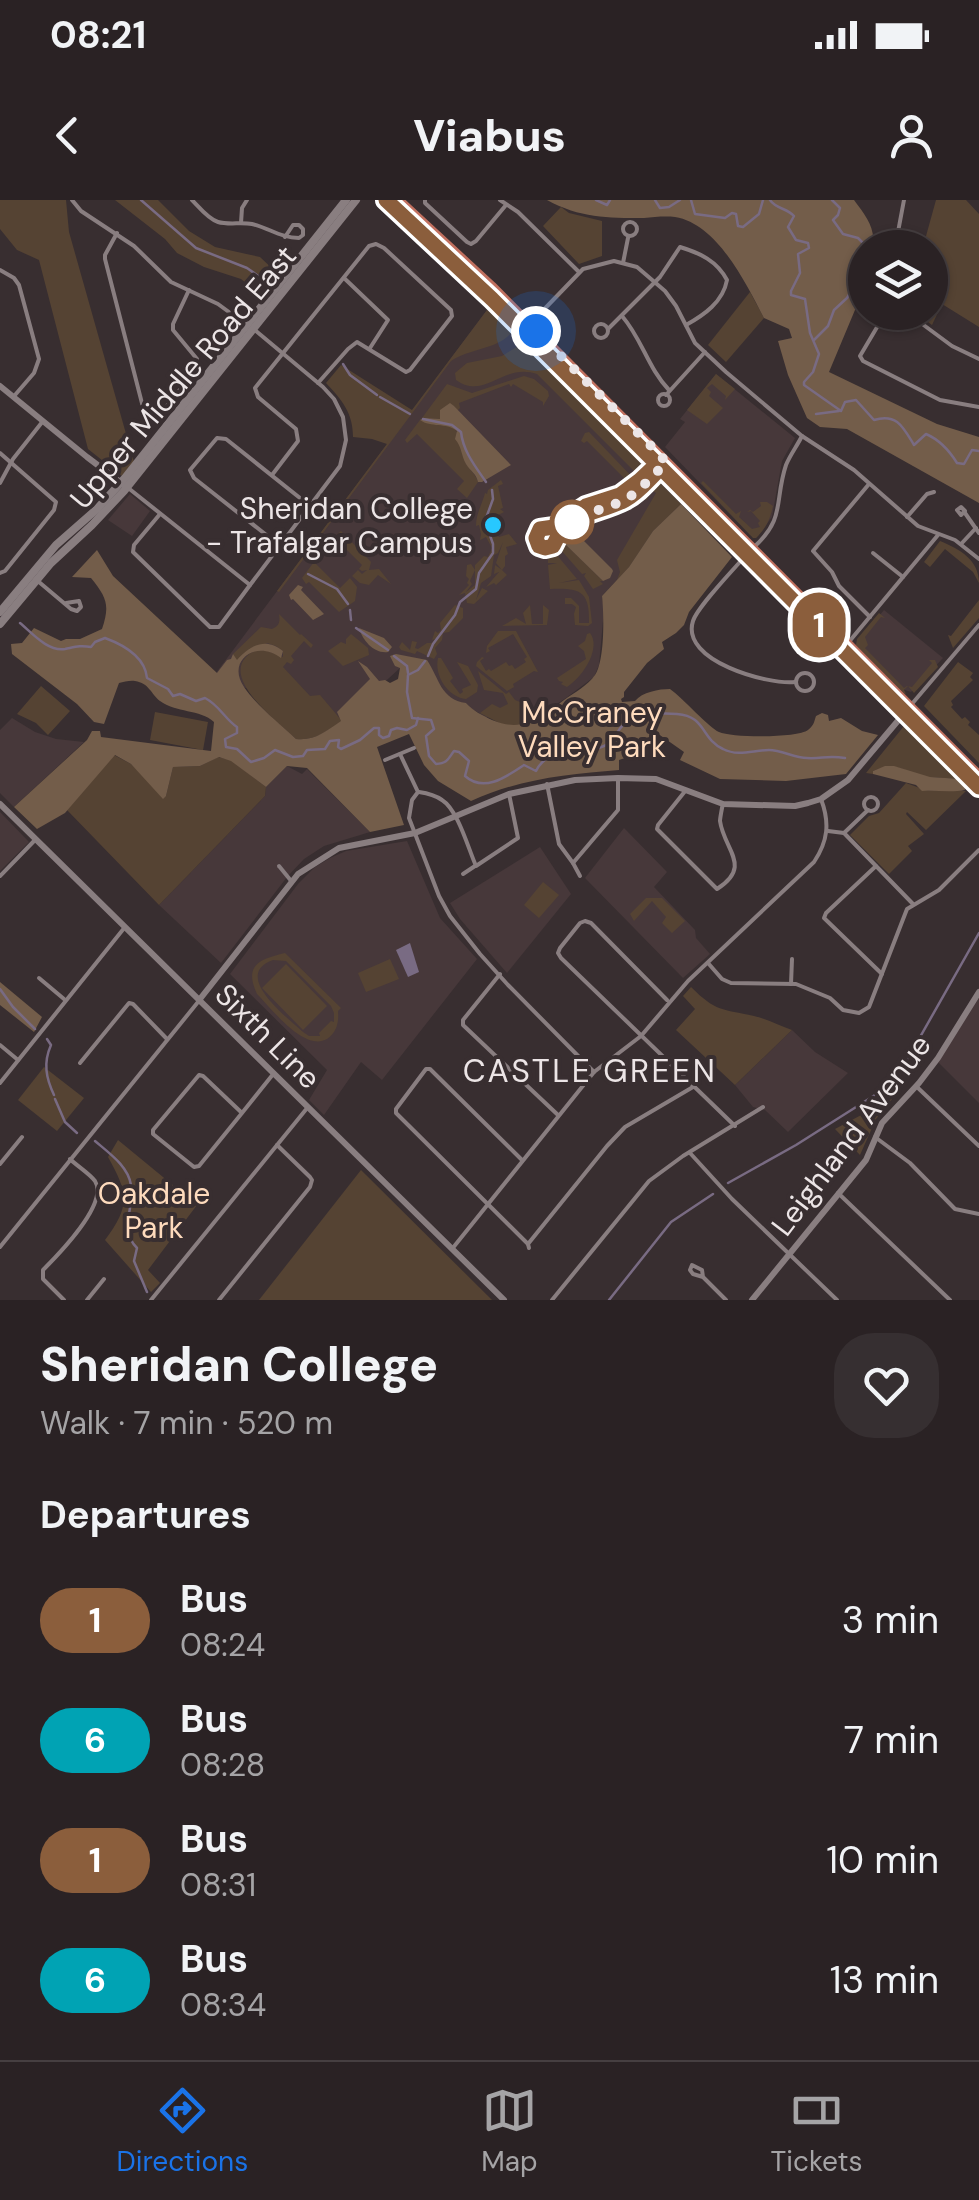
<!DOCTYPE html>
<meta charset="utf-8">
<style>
:root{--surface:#2a2224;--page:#362f31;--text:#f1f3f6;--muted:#a5a4a6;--line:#463f41;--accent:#1a73e8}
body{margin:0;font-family:"DM Sans",sans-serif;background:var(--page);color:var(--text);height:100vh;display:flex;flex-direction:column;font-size:38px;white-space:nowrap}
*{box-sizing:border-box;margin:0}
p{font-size:32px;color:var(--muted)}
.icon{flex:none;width:55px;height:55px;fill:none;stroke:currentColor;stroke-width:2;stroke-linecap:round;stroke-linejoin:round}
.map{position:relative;height:1100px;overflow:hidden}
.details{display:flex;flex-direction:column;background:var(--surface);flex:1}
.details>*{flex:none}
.badge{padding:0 20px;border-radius:32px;font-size:35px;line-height:65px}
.tools{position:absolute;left:848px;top:30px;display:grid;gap:20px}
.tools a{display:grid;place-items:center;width:100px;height:100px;border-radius:50%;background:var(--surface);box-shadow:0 2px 8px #0004,0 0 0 2px var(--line);font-size:50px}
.you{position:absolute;width:50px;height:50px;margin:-25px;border:8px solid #fff;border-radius:50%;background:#1a73e8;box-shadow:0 0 0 15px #1a73e833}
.map>.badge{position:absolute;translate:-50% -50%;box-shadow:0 0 0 5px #fff}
h2{padding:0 40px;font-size:38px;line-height:90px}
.round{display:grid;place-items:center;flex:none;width:105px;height:105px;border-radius:40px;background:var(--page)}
.head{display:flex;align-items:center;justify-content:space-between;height:170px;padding:0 40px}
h1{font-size:48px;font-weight:800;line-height:75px}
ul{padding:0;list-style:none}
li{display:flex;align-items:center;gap:30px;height:120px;padding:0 40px}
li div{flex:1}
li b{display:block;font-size:38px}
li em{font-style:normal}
li .badge{min-width:110px;font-weight:700;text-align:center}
.status{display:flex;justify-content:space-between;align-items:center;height:70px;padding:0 50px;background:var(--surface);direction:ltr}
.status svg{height:28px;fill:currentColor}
header{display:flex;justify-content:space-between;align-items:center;height:130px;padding:0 40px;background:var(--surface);font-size:45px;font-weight:800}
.dock{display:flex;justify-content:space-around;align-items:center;height:140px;border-top:2px solid var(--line);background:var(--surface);font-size:28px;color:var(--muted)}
.dock a{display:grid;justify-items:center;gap:5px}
.dock .current{color:var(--accent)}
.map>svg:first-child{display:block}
.built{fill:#47383a}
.green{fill:#554333;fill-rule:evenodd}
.forest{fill:#735d4a}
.water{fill:#796b83}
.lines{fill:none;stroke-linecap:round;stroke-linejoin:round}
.stream{stroke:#796b83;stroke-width:2.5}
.minor{stroke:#897e80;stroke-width:4}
.tertiary{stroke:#897e80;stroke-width:6}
.secondary{stroke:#897e80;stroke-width:8}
.primary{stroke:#c1705f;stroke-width:9}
.line-casing{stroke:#fff;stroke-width:22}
.line{stroke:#8b5e3c;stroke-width:15}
.walk{stroke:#ece5e6;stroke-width:10;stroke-dasharray:0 18}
.stop-dot{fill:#fff;stroke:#8b5e3c;stroke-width:5}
.poi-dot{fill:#27c8ff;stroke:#382e30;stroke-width:4}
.labels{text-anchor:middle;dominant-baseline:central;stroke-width:8;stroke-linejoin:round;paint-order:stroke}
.street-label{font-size:30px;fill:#ece5e6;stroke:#382e30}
.poi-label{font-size:30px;fill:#ece5e6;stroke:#382e30;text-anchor:end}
.park-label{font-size:30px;fill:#fedbbd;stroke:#382e30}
.neighbourhood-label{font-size:32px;letter-spacing:2.5px;fill:#ece5e6;stroke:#382e30}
</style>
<div class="status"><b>08:21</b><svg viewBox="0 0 49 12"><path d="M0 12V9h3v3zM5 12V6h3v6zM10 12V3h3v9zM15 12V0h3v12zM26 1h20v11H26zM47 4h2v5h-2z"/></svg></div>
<header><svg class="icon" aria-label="back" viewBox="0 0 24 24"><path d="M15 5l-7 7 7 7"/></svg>Viabus<svg class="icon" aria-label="person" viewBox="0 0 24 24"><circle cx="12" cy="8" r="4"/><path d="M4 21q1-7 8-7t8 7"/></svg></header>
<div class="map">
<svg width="979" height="1100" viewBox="0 0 979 1100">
<rect width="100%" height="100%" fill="#382e30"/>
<g class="built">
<path d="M487,110L527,148L544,161L681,304L653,331L629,367L602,396L604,410L599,465L594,477L566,498L525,525L486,517L470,508L466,503H458L449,498L436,479L400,468L342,521L231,483L216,473Z"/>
<path d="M716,174L795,238L782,261L772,317L756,338L750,335L665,247L685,222L680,219Z"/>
<path d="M130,294L150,311L132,336L108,320Z"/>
<path d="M884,410L943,458L911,492L905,490L857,443Z"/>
<path d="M12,518L35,532L56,539L84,542L14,607L0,593V530Z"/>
<path d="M287,566L302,574L307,569L370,632L324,646L304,659L287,677L221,763L159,705L265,596L266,587Z"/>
<path d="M0,612L29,642L0,671Z"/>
<path d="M624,628L667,672L654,687L695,730L696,738L710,754L683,778L585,678Z"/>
<path d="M407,641L440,718L477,759L382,880L361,862L324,915L309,900L327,870L230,774L298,684L315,667L330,658L346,651Z"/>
<path d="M540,647L571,694L507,773L460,719L450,703Z"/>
<path d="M979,798V903L938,862Z"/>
<path d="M792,830L815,852L848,873L788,932L765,910L753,907L735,885Z"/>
</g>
<g class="green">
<path d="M0,0H66L69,32L134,262L122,276L88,249L39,60L17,50L0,29Z"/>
<path d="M115,0H158L189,31L215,47L260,57L279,75L263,97L241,79L204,67L177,53L165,39Z"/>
<path d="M936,0H966L979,14V127L942,104L932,125L916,113L930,112V48L923,47Z"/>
<path d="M561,7L569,13L602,21V56L579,64L543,26Z"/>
<path d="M750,92L764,118L726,162L708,145Z"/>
<path d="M487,110L512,132C497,150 470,148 451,161L279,392L277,391L387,244L372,239L353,237C353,213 342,200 326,183L341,165L412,210Z"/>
<path d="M523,143L544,161L633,254L644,267L637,274L537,174C503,162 485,201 456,180L455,173L467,163L502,156Z"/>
<path d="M716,174L735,189L725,200L726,196L712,184L707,188L711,192L709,196L723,208L707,224L687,210Z"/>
<path d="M524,176L534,179L548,191L549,196L543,206V202L513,184L511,187L509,184L459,203L460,208L457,211L454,206L440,219L422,218L447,184L472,193Z"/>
<path d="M420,220C430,224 445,222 453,228C462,234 462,251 465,260C468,269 475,273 478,282L467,298L457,289L464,281L417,234L407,243L405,240Z"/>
<path d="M589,232L634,279L646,268L645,270L626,288L600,298L599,295L595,296L593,293L612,289L627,281L587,241L584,243L581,241L585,233Z"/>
<path d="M655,278L681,304L653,331L629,367L617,380L620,372L617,360L656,293L650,289L647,300L643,298L624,309L601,318L599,315L605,313L603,309L631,299Z"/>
<path d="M501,280L503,284L498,286L503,308L500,309L504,312L498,315L495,313L497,317L491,322L494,326V331L499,337L509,334L517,344L506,347L508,354L505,356V366L502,370L507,375L496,385L494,383L486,387L499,372L494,374L495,365L502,370L496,363L503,342L498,353L494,355L491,376L481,383L476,400L482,388L488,391L474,404L467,403L465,393L459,395L469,385L467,383L469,379L466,376L467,365L471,364L475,370L470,381L472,384L466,392L475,385V365L484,356L488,357L492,348L486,337L480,340L481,334L479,325L476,326C476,313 482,305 485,293L487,294L488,290Z"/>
<path d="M703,281L736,314L741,311L739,317L752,329L760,327L758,323L760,321L751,311L747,312L750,310L753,312L761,306L760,302H767L773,306C770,320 766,328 756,338H753L701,283Z"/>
<path d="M341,331L371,362L369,370L379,369L391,384L378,375L369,385L360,383L352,376L358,370L362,374L367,370L362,371L359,369L362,365L334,337Z"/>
<path d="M940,341C960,349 979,360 979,383L973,372L945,349L930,367L924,362Z"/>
<path d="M565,344L603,381H600L603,384L593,389L584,376L586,373L582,374L561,350Z"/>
<path d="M556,354L577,379L559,383L579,380L589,397L592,423L588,426L575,425L574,414L576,407L572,404H565V398H571L579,406V423H589C590,390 579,388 550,389L548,365L557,363H548V356Z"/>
<path d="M314,362L340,388L350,378L357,387L355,401L339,412L309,382L306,384L302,378Z"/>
<path d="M979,400V418L953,448L948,435L951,436Z"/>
<path d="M455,405L463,408V418L449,432L443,433L442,440L435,448L437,454L434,459L417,451L415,454L401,450L399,447L402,442L410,450L412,441L417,442L415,448L418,449L427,443H432L435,439L432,440L435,431L438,433L441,430L440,423Z"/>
<path d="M530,405L532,424H543V405L549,410L547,425L502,426L516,418L526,424L523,413Z"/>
<path d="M879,413L885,418L881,417L865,437L868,445L865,448L904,488L907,486L912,487L932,463L929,460H935L938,467L914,493L908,486L904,490L906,494L904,493L856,445L857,439Z"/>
<path d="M279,414L300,435L301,434L313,445L311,448L304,441L291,456L294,460L291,464L287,462L283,467L310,496L320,495L342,521C327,531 315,541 296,539C279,523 223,481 246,457C257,445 271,452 283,457V451L276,446L267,443L236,461L233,454L261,427L272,429C280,426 280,421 279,414Z"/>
<path d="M498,431H516L538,472L534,471L513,484L514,487L507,491L476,466L477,462L482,457L484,458L480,461L486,471L489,469L491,471L506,462L509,466L512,465L515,469L526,462L524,459L527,457L513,434L488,448L490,451L486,453L487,446Z"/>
<path d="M590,433C601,447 585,475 567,487L561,484L563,482L559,481L557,478L586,459L584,451L578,446L585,441L587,434Z"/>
<path d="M351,434L368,448L369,455L343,466L328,451L341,442L346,444V439Z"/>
<path d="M438,458H441L453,478L450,481L460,494L463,492L462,489L471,485L457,462L468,466L478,485L477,492L466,499C448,497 434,476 438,458Z"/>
<path d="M958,462L973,473L970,477L973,480L951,501L953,505L951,507L962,519L965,517L970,522L968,525L979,535V563L924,506Z"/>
<path d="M478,471L506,494L509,492L515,500L520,502L525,525H503L480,513L492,504L500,508L508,504L503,493L484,490Z"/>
<path d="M41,486L70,511L48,535L36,523L17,514Z"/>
<path d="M155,512L208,522L203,550L150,540Z"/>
<path d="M904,526L961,579C950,578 939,578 928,577C905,574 899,560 873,571V574L866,573Z"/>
<path d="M114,555L131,564L166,596L173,567L200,566L218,557L231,560L266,587L265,596L159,705L67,610Z"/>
<path d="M906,583L928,591H966L926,630L907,612L906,614L924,634L908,646L912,651L889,674L850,635L869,616L879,613Z"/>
<path d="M543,682L559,695L539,718L524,705Z"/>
<path d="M646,698H662L685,721L672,733L662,723L666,717L652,701L634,721L630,714Z"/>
<path d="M285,753L341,808L338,811C339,822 337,832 327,839C304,852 272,809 257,794C243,764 261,759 285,753ZM273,760L286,761L331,806L334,813V822L331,821L319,833L320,836H309L303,832C287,817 231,775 273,760Z"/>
<path d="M390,759L399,779L366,792L358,773Z"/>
<path d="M286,764L327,806L303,830L262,788Z"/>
<path d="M691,787C716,812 722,809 754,816C767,819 780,826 792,830L735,885L676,830L695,809L683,796Z"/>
<path d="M44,867L84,898L57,931L18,900Z"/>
<path d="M893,898L876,919L860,955L835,929Z"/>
<path d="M118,940L197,1005L148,1070L160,1083L151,1092L105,1040C131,1005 128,993 108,957Z"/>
<path d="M361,970L492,1100H259Z"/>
</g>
<g class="forest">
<path d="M547,0H854C865,15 877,29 872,47L865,48V77L860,98L829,172L937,224L979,237V303L847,229L820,227L807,218L788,175L778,141L792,138L789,129L764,118C746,84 718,24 675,17C665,16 654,17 644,18C607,18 580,18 547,0Z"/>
<path d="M450,203L454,206L511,265L482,282H478C476,273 471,272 466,264C461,255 462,247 455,239L457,231C446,222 431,228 420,220L424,218L440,219V210Z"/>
<path d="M681,304L732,357L689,412L684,425L676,433L662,442L664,449L647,463L624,492V497L621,499L622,502L635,501C642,492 659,489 670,489C683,498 709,528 719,532C732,538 798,538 808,530C814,525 814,522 816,516L822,513L828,515L829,521L841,518L862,531L878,535L846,574L786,581L720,579L680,560L684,552L657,533L628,557L619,560V570C568,574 519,579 471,601L438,581L424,565L409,534L377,547L404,625L370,632L307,568L287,566L266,587L231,561L219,557L200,566L173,567L166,596L163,599L131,564L115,555L65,613L37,629L14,607L87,540L92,531H100L101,537L211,551L214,522C200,509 176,513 160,501C151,494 149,483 135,481C130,480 124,482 119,483L104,524L94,522L77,504L12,454L11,444L22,443L34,428L61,441L66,439H80L102,429C110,405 107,398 91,378L72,377L97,350L113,376L217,473L227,460L231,459L233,454L237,460C250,445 266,437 283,451L281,458C256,439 226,461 244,487C257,506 279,523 296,539C315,541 326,531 341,521L337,512L370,479L358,461L367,467L379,481L385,480L390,483L398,479L400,468L395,466L390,456L396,454L427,460C439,478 441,500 466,503C473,511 482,515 492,520C523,533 540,518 564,500C574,493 588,485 595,475C605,460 604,414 602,396L629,367L653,331Z"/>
<path d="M572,334L579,336L612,369L613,371L610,378L603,381L565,344Z"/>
<path d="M298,385L303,387L301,390L324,414L313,420L293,399L291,400L289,395Z"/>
<path d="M359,428L384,438L392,447L388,452C374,454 363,441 359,428Z"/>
<path d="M885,566H894L930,577L961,579L964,581L965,590C951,593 936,590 922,591L916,585L873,574V571Z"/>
<path d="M0,782L42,817L34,832L0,805Z"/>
</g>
<path class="water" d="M410,743L419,772L408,777L396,750Z"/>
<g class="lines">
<g class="stream">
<path d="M141,0L196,48L247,68L271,85"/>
<path d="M596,0L607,5L610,0"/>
<path d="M655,0L660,8L669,7L680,0"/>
<path d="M691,0L695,14L725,18L732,13L736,14L738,26L743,27L759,14L763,0"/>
<path d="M770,0C776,9 787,8 794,16L788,27L796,40L808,43L809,48L798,54L800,73L791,91V95L805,99L810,133L819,154L813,172L804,182V185L841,211L845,202L856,200L874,220C897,213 903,227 914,245L926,234C940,240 949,250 957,263L964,264L972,250L979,251"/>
<path d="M814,140L828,126L834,110L847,98L857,81L854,75L858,71L856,62L863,43L858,38L843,34L833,20L838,15L840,8L832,0"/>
<path d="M343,164L350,175L377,195"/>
<path d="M380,197L410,214"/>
<path d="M816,214L839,211"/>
<path d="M423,219L452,225L461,232C463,251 475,266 486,282"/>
<path d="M308,374L337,389L348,404"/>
<path d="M350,410L351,420"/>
<path d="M20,423C32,433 48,452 65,449C75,447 80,445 91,447L95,442L105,438C124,445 145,457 147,478L168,489L173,496L180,494L196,501L205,498C219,505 225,519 237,527V533L225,539L226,547L237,549L251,562L264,558L275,550L293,557L303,556L307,550L325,549L330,541L339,540L338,547L341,549L360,540L374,528H379V535L383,538L389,536L391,530L397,528L407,530L416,525L418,518"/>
<path d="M356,428L388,450"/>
<path d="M394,456L407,466L408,473"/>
<path d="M428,456L433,444L455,415L460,402L476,389L479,373L493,353V344L485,321L493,299L492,290"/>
<path d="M425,461L418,470L408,475L407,492L412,518L431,520L434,529L426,536L429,556L436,564C448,563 448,559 454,551L459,552L469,561L465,576C484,593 506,577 524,565L536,571C542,558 560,549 574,547C588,546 584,554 604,546C616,541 615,532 624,524C637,513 661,513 677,514C706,516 701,539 723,549C739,557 753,550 769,550C782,550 794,558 807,558C822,559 827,555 845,558"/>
<path d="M0,789L13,807L35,829"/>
<path d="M47,839L51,845C43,863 46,878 54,895"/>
<path d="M55,899L65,922L77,933"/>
<path d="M95,941C109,953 128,966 131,985C135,1008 118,1029 137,1048L134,1061L147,1092"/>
<path d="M728,983L796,945L894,883L979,733"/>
<path d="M609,1100L671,1022L713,994"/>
</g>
<g class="minor">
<path d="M72,0L81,11L134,46L171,82L218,104L248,126"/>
<path d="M192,0C199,7 208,19 218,22C228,25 241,22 252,24C269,28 281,38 299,38L303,35V29L299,25H293L285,37"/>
<path d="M425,0V3L467,42L471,44L476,41L506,5"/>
<path d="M500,0L518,12L579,72"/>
<circle cx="630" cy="29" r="7"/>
<path d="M241,23L242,8L247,0"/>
<path d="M117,33L105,55V59L145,215L154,219L159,216L197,168V159L173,130V124L189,90"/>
<path d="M895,48L904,0"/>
<path d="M623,63L628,38"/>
<path d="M0,70L14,78L19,85L39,159L34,173L15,195"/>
<path d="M344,78L388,120L370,148"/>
<path d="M886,112L860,156L863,161L940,200L979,207"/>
<path d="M906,112L952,146L979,159"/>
<path d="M622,116C642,139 648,168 669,190"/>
<circle cx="601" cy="131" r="7"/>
<path d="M529,125L583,69L614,61L637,67L665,91L676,106L695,143L726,172L802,236L854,270L918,326L955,340L979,359"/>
<path d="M608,129L660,77L680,47C700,53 717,61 727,80C723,102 704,115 686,125"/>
<circle cx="664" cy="200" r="6"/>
<path d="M666,195L705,152"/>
<path d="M0,253L56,302L54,310L5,371L0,373"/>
<path d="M656,265L632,287L620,295L586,306L554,327L540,329L536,336L538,344L545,348L553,346C568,312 596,315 624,300C638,293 649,279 660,269"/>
<path d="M272,275L298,241L296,229L258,197L255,188L369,46L376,44L384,48L451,110L452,116L410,170L406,172L357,142L348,149L318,183"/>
<path d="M0,283L13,259L43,221"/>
<path d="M869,284L813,351L832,372L839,386L870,417"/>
<path d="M127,287L250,385L340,266L346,240L343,217L334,199L323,187L256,131"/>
<path d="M961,307L965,311L961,315L957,310Z"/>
<path d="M965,313L979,333"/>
<path d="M160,314L134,345L133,352L210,427H219L250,385"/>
<path d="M907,317L927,294L934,292"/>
<path d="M962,343L976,328"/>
<path d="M279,345L194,278L190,270L217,238L226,239L310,306"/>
<path d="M754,347C786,318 774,301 786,265C790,255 797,246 802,236"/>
<path d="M873,353L903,377"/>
<path d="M747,354C735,368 698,406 693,421C680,461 768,485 795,482"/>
<path d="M39,382L71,409L77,411L81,407L79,401L66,403"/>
<path d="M848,443L938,335"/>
<circle cx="805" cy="482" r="9"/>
<path d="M911,505L979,425"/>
<path d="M400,554L418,592L412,600L409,618L439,696L450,716L480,754L508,785L594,872"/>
<path d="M385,560L414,548"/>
<path d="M547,584L559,644L573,663L618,610V579"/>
<path d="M686,590L658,625L657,629L717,689C753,666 724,650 720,621C720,619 722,607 723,604"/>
<path d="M419,592C426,593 435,595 442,600C458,610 468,648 476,666L518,638L509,594"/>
<circle cx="871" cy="604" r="7"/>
<path d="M828,631L844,633L913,704"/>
<path d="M844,633L868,610"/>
<path d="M573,663L580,676"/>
<path d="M279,666L292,682"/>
<path d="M876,666L826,713L824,718L882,774"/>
<path d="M463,674L475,666"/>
<path d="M0,676L35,640"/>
<path d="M708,763L722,779L731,783L796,784L830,798L843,810L859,813L869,807L907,709L939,690L979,650"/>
<path d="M500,774L463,820V825L558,915"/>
<path d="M39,778L64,799"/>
<path d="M791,784L792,759"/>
<path d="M667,800L591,723L585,721L580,723L560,748L558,753L561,758L735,926"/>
<path d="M0,845L18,860"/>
<path d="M80,863L129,803L133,804L167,839"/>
<path d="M0,883L125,727"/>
<path d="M917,887L979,946"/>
<path d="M242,913L199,966L194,967L153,934V930L199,875L203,876L242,913L274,873"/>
<path d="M875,937L910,963L955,1009L979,1014"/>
<path d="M690,953L732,999L837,1100"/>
<path d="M522,960L430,869H426L396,909V913L528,1044"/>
<path d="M0,964L22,937"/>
<path d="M838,993L950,1100"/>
<path d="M0,1047L198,802"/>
<path d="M529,1048L528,1044L607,946L625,927L693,887"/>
<path d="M452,1049L594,872L641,836L688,781L814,662C828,641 830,623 821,599"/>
<path d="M703,1077L693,1074L690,1070L692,1065L702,1070L703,1077L726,1100"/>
<path d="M64,1100L43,1079V1070C59,1054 109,1003 95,981C89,973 77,966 70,959"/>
<path d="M87,1100L104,1079"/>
<path d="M151,1100L308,907"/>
<path d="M219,1100L310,987L312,980L310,977L277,945"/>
<path d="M552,1100L649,981L683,956L763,907"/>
</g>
<g class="tertiary">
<path d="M0,186L87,257L124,285"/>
<path d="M0,604L504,1100"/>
<path d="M200,799L298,674L339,648L415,633L509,594L575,580L618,578L656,579L723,604L795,606L808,603L821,599L848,580L907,510"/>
<path d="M752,1100L866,960L882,923L919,883L938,858L979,792"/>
</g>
<g class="secondary">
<path d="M0,412L56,345L97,309L125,278L346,0"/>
<path d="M0,424L51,363L92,325L124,291L356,0"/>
</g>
<g class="primary">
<path d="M386,0L492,99L979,587"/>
<path d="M399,0L492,86L979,575"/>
</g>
</g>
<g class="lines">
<defs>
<path id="line" d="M386,0L492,99L657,264L640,280L620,295L586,306L554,327L540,329L536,338L539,346L545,348L553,346C568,311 596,315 625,300C639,293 649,279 661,268L979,587"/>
</defs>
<use href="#line" class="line-casing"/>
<use href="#line" class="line"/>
<path class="walk" d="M536,131L663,258L657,264L661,268C649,279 638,293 624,300C607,309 588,311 572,322"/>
</g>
<circle class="stop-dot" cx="572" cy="322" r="20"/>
<circle class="poi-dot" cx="493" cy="325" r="10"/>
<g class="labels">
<g class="street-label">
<text transform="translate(183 177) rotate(-50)">Upper Middle Road East</text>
<text transform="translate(268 836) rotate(45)">Sixth Line</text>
<text transform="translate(851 935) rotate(-53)">Leighland Avenue</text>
</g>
<g class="poi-label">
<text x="473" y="308">Sheridan College<tspan x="473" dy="34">- Trafalgar Campus</tspan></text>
</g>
<g class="park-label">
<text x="592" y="512">McCraney<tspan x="592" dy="34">Valley Park</tspan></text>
<text x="154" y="993">Oakdale<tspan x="154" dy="34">Park</tspan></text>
</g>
<g class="neighbourhood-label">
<text x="590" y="871">CASTLE GREEN</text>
</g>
</g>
</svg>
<div class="tools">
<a><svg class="icon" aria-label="layers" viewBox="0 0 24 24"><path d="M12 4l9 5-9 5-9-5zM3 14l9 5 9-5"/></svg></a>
</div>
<div class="you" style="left:536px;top:131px"></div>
<b class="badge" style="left:819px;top:425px;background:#8b5e3c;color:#fff">1</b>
</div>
<section class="details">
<div class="head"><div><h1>Sheridan College</h1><p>Walk · 7 min · 520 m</p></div><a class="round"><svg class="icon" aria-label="heart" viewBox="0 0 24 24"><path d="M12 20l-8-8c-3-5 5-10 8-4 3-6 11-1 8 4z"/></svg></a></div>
<h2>Departures</h2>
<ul>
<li><span class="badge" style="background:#8b5e3c;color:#fff">1</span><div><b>Bus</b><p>08:24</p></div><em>3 min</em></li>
<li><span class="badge" style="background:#00a3b4;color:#fff">6</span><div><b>Bus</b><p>08:28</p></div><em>7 min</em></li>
<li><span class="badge" style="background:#8b5e3c;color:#fff">1</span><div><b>Bus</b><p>08:31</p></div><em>10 min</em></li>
<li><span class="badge" style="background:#00a3b4;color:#fff">6</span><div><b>Bus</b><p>08:34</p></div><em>13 min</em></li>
</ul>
</section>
<nav class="dock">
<a class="current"><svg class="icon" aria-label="directions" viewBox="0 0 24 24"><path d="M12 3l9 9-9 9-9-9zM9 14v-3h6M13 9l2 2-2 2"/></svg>Directions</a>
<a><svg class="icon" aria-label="map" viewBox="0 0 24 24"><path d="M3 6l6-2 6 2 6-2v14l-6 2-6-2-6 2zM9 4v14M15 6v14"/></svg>Map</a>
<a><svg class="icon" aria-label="tickets" viewBox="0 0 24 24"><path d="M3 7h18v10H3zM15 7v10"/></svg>Tickets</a>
</nav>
